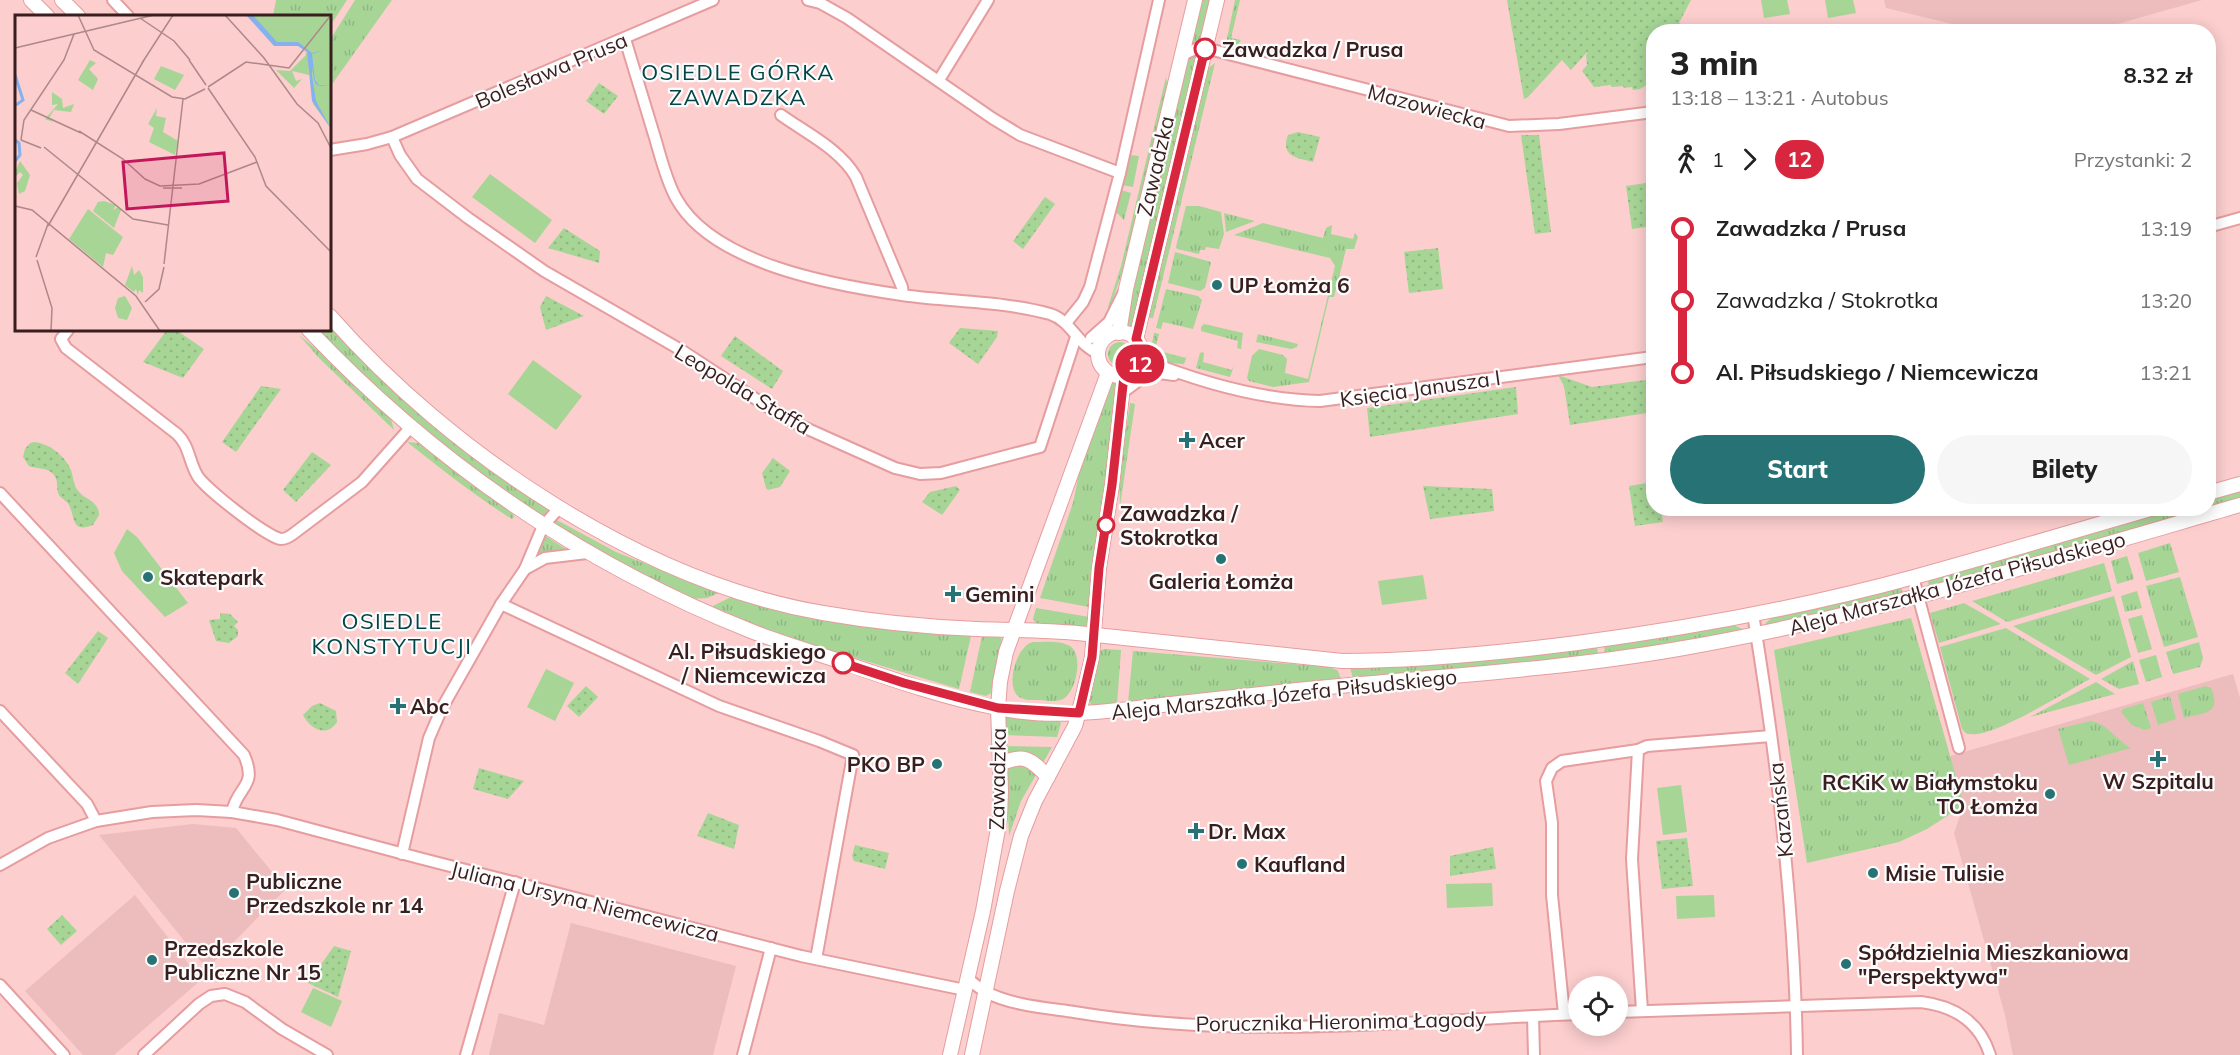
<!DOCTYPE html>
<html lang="pl">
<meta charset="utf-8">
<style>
:root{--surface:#fff;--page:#f6f6f6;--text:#222;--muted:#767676;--accent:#277274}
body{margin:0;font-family:Mulish,sans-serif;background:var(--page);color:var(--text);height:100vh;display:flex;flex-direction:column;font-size:22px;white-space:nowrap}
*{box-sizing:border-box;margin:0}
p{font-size:20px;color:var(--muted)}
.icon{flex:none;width:33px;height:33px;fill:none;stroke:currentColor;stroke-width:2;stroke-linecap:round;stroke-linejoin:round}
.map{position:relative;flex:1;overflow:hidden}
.details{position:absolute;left:1646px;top:24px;width:570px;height:492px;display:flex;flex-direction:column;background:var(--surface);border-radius:24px;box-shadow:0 3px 15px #0003}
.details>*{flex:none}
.badge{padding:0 12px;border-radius:20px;font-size:21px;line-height:39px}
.buttons{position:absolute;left:1568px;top:976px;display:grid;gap:12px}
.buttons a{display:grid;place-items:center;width:60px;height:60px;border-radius:50%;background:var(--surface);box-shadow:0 3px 15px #0003;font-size:30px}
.map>.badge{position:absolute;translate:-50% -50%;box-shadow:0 0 0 3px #fff}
.legs{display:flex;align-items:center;gap:9px;height:66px;padding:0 24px;font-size:20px}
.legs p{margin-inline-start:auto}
.headline{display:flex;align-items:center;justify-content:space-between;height:102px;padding:0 24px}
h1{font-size:33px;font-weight:800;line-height:45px}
.primary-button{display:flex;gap:12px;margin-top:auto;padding:12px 24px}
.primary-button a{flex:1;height:69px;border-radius:36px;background:var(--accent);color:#fff;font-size:24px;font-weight:800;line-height:69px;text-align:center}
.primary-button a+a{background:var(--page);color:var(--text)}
ul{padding:0 24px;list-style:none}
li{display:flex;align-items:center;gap:21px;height:72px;font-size:22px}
li i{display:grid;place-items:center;width:9px;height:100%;margin:0 8px;background:currentColor}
li i::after{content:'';width:15px;height:15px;margin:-8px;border:4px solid;border-radius:50%;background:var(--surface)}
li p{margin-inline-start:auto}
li:first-child i{background:linear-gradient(#0000 50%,currentColor 0)}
li:last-child i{background:linear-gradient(currentColor 50%,#0000 0)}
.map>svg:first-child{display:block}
.built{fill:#edbcbc}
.grass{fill:url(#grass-tufts)}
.park{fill:url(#park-dots)}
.pitch{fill:#a6d596}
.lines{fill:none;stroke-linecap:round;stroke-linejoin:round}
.minor-casing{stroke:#e69d9f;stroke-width:14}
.tertiary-casing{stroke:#e69d9f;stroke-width:16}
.minor{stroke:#fff;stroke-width:10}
.tertiary{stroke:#fff;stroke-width:14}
.line-1-casing{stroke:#fff;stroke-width:14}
.line-1{stroke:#d7263d;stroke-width:9}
.stop-1-dot{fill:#fff;stroke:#d7263d;stroke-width:3}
.poi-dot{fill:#277274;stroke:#fcfcfc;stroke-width:2}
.labels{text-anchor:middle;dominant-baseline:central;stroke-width:4.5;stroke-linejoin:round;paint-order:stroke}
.stop-label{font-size:21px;font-weight:bold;fill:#391e1f;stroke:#fcfcfc;text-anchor:start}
.street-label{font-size:21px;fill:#391e1f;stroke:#fcfcfc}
.poi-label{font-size:21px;font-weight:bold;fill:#391e1f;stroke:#fcfcfc;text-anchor:start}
.neighbourhood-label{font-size:22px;letter-spacing:1.5px;fill:#014547;stroke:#fcfcfc}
.inset-river{fill:none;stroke:#86b1ef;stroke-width:3}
.inset-road{fill:none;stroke:#ae8888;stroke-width:1.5}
.view{fill:#c2185b;fill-opacity:0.15;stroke:#c2185b;stroke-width:3}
.inset-edge{fill:none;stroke:#391e1f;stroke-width:3}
</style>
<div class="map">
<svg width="2240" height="1055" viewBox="0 0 2240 1055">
<defs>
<pattern id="grass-tufts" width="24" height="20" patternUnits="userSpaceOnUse" patternTransform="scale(1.5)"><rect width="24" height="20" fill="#a6d596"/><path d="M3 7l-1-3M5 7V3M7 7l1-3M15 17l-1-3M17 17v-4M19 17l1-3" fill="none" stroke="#90b681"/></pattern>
<pattern id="park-dots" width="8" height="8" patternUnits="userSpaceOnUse" patternTransform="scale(1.5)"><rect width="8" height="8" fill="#a6d596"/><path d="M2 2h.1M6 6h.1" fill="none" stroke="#90b681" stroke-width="1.8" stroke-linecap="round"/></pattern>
</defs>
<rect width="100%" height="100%" fill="#fccece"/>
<g class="built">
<path d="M1884,0H2202L2089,32L1981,31L1886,8Z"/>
<path d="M2233,674L2240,698V1055H2013L2005,1015L1954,833L1964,805L1950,756Z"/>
<path d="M193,824L236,828L286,889L207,969L99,835Z"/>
<path d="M135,895L201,980L114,1055H83L25,991Z"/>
<path d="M571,923L736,966L713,1055H489L499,1013L544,1025Z"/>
</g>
<g class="grass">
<path d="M276,0H347L330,26V16H273Z"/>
<path d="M355,0H392L330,87V40Z"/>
<path d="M1202,0H1210L1201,41L1192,45Z"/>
<path d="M1235,0H1240L1231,38L1241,40L1237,46L1225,48Z"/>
<path d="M1197,54L1154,235L1148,280L1134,331L1124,328L1188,59Z"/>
<path d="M1215,63L1153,318H1147L1206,70Z"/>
<path d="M1166,77L1168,90L1124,267L1109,310L1108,307L1121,266Z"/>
<path d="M1130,155L1139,156L1133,187L1122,185Z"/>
<path d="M1121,190L1131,193L1124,220L1115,211Z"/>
<path d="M1186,206H1199L1221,212L1224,234L1219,249L1206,247L1205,250H1200L1199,254L1177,249L1176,247Z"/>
<path d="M1224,213L1255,221L1226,232Z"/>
<path d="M1263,223L1323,238L1326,228L1332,225L1331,234L1353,239L1355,233L1358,237L1354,249H1346L1334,297H1329L1309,382L1273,387L1249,381L1247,378L1252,356L1259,349L1283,355L1287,359L1285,373L1308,379L1335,266L1330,258L1234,235Z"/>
<path d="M1175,252L1211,262L1205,288L1200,291L1168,283Z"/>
<path d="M1166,289L1198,296L1202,300L1193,329L1163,322L1161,329L1156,328Z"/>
<path d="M1204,324L1243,333L1241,349L1237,348L1238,341L1201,331V327Z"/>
<path d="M330,326L369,367L549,509L542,517L539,516L445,449L349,364L317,330H330Z"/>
<path d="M1154,333L1159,334L1155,350L1186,358L1189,351L1184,364C1171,364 1158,361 1151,349Z"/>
<path d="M1258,334L1298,344L1297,347L1291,349L1256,342Z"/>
<path d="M299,335L324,355L391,419L394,430L319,358Z"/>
<circle cx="1120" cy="354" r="12"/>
<path d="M1202,352L1204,353L1203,362L1232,370L1235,363L1230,377L1196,368L1200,353Z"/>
<path d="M1111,379L1118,381L1116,408L1089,607L1040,598L1073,503L1080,469Z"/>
<path d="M1130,403L1135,404L1120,506L1119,478Z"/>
<path d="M407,442L418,443L513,514L514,517L512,519C475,496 441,469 407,442Z"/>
<path d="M2240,490V499L2208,508V500Z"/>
<path d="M2176,509H2206L1933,587L1929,586L1928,582L1931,579Z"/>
<path d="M555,519L616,552L719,593L707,598L692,599L655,582L551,524Z"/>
<path d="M544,535L566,549L546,551L531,562Z"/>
<path d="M2170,543L2179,572L2146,581L2138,553Z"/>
<path d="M2127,556L2134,579L2117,584L2111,561Z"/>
<path d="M2104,563L2112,591L2007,622L1972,601Z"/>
<path d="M2180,577L2198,637L2164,647L2146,586Z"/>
<path d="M1901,587L1903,593L1836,611L1763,626L1772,617Z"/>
<path d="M2137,591L2142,608L2125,612L2121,596Z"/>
<path d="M2114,596L2131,657L2096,675L2013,626Z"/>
<path d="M731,597C809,621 889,628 971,636L959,689L792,639L711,607Z"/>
<path d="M1964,603L2001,624L1939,643L1930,613Z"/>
<path d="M1036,608L1089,617L1088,625L1083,627L1036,623L1033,619Z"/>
<path d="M2142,615L2152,649L2138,653L2128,619Z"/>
<path d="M1911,618L1964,805L1927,829L1899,842L1807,863L1774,650Z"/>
<path d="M1733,625L1745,630L1605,654L1604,646Z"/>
<path d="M2006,628L2090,679C2067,691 1993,738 1970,734C1965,734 1965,732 1962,729L1940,647Z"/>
<path d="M982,636H998L1002,639L991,693L986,696L970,692Z"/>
<path d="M1033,642C1044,642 1060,640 1070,646C1084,655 1076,692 1063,699C1057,702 1048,701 1041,700C1033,700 1024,701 1018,696C1005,685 1017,645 1033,642Z"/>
<path d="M2199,642L2203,658L2200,667L2173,674L2166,652Z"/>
<path d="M1597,647L1598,655L1494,668L1353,678L1350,668L1467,662Z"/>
<path d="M1104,649L1121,650L1117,704L1091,706L1089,698L1099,651Z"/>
<path d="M1133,651L1330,667L1338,671L1341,679L1128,703Z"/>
<path d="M2156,655L2162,677L2146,682L2139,660Z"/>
<path d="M2133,661L2139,684L2119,689L2101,679Z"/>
<path d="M2096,682L2115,694L2030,717Z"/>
<path d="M2206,686L2211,688C2222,714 2204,713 2184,718L2178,694Z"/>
<path d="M2170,696L2176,719L2158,725L2151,702Z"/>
<path d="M2143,703L2151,728L2145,730L2132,725L2121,712L2123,709Z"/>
<path d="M1007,717L1057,720L1061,723L1057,737L1004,735V719Z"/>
<path d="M2091,721C2108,724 2116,740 2131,748L2069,765L2058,729Z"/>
<path d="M1005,746L1052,747L1021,801L1009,836Z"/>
</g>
<g class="park">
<path d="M1507,0H1691L1679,23L1693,31L1653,32V81L1640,89L1633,90L1632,87L1624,88L1623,86L1612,87L1611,85L1594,87L1582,71L1587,65L1586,55L1589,50L1571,70L1562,60L1528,97L1524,99Z"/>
<path d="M599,83L618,96L604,114L586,101Z"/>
<path d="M1298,132L1320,137L1313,162C1297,158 1280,156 1288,135Z"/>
<path d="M1521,135H1539L1551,232L1535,234Z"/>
<path d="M1653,182V226L1632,229L1626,186Z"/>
<path d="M1045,197L1055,204L1023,249L1013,241Z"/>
<path d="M564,228L600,251L599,263L548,248Z"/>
<path d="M1438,248L1443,289L1409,293L1404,252Z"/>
<path d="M546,296L584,316L546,330L540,307Z"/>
<path d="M960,328L998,331L997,337L978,364L949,343Z"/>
<path d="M167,330H176L204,349L183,378L143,362Z"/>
<path d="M735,336L783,371L772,389L721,356Z"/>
<path d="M1558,375L1592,387L1653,379V412L1570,425L1564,386Z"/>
<path d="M261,386L281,389L236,452L222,442Z"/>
<path d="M1516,387L1518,414L1370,437L1367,408Z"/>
<path d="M35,442C50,444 65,456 71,470C73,476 73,482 76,488C83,500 99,500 99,515L93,525C71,534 75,516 69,505C67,501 62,499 59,495C55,487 60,480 52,473C45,467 37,469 29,466L23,457L25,449L30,443Z"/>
<path d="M312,452L331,465L296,502L283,490Z"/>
<path d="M773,458L790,471L780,487L768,490L766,488L762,473Z"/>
<path d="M1653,482V508L1661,509L1663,522L1635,526L1629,486Z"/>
<path d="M956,486L960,490L942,515L922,502L930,492Z"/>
<path d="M1423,486L1492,489L1494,511L1430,519Z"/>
<path d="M220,613L230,614L238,622L234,626L238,630V636L229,643L216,641L209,620L220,619Z"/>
<path d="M98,631L108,638L78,684L65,673Z"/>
<path d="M586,686L598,697L579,717L567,706Z"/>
<path d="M320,703L336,711L337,722C327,738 310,729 303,715L312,706Z"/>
<path d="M479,768L524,781L508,799L473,789Z"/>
<path d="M708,813L739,825L734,849L697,836Z"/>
<path d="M1687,838L1693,886L1662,889L1656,841Z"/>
<path d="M855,845L889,853L885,869L854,861L852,856Z"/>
<path d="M1493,847L1496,869L1450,876V856Z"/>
<path d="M62,915L77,931L61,945L47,929Z"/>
<path d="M334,946L351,951L338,997L308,983Z"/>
</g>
<g class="pitch">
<path d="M1761,0H1787L1790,14L1764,18Z"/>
<path d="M1825,0H1853L1856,13L1828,18Z"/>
<path d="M490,174L552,220L535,243L472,197Z"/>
<path d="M533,360L582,396L556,430L508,394Z"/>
<path d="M127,529L137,537L188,603L165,617L122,571L114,553Z"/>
<path d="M1423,575L1427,599L1382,605L1378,581Z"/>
<path d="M546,669L574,683L555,721L527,707Z"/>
<path d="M1681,785L1687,832L1663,835L1657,788Z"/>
<path d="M1492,883L1493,906L1447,908L1446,884Z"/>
<path d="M1714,895L1715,917L1677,919L1676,896Z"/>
<path d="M313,988L342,1001L331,1027L301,1012Z"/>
</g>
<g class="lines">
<defs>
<g id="minor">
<path d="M113,0L128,16"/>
<path d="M808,0L820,3L847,18L992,118L1020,135L1120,173"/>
<path d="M625,39C635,72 645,105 655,138C661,158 666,180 676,198C712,264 833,285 902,295C951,302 1003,301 1050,314C1072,321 1077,345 1098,353"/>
<path d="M1182,55L1198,48H1205L1509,126L1559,124L1653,112"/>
<path d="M939,80L988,0"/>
<path d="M781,115C806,133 840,149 856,177L902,287L903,295"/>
<path d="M392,137L400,155L417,179L468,218L544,271L681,350L768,407L801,426L895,468L920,474L941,473L1040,447L1076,337"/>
<path d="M330,150L367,144L392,137L713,0"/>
<path d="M2208,227L2240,218"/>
<path d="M1066,323L1083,302L1090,287L1120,173L1159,0"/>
<path d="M68,330L61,339L66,348L177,434C189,445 189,461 197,475C203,487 268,538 281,539C285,539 289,537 293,534L362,482L410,428"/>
<path d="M1091,338L1109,322L1124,292"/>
<path d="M1142,359C1197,381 1260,400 1320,401L1653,357"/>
<path d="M1136,370L1174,375"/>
<path d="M1122,393L1150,372"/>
<path d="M0,493L244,755C258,787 238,785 232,812"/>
<path d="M525,569L545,558L587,553"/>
<path d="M1913,577L1959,748"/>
<path d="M501,604L719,706L819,741L853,755L816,959"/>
<path d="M1753,614C1777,760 1795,907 1797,1055"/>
<path d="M0,711L87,804L96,821"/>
<path d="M1638,750L1632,859L1642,1011"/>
<path d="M402,854L429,738L442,708L501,604L525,569L543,526L560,507"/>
<path d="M0,865L48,838L96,821L152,812L196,810L232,812L277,820L419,858L801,956L965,990"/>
<path d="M967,978C973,983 979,988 986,992C1010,1005 1047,1008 1074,1012C1240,1040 1411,1021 1578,1014"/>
<path d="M0,985L64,1055"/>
<path d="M1617,1012L1921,1002C1954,1006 1980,1022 1990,1055"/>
<path d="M1564,1014L1552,895V823L1546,781L1552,768L1562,761L1638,750L1647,746L1771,736"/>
<path d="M1533,1016L1534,1055"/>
<path d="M144,1055L199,1004L211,996L225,994L245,1002L282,1029L327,1055"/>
<path d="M466,1055L515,882"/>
<path d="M743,1055L771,948"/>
</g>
<g id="tertiary">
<path d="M31,0L47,16"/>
<path d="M62,0L78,16"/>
<path d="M330,316C450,453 642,582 823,613C874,622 926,627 977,629C1010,630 1043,630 1077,633L1342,661C1421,661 1499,653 1577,643C1690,628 1804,607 1914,577C1994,555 2074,531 2154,508"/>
<path d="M309,330C435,463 580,563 751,631C779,642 809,651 839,661C891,679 944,698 998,708C1048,719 1102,712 1153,706C1201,701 1249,695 1297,690C1424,677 1551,671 1678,649C1869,616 2054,559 2240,505"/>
<circle cx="1120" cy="354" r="22"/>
<path d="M1119,333L1126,289L1195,0"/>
<path d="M1136,339L1217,0"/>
<path d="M2208,493L2240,484"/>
<path d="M1000,764C1024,753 1031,759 1048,777"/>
<path d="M950,1055L983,911L1000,818L1001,791L998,708L1000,682L1006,652L1108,373"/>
<path d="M972,1055L1007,891L1021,836L1035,801L1075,726L1083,696L1092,657L1099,568L1112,485L1124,376"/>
</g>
</defs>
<use href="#minor" class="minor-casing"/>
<use href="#tertiary" class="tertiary-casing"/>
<use href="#minor" class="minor"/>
<use href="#tertiary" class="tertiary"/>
</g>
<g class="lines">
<defs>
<path id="line-1" d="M843,663L904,683L998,708L1079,713L1092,657L1099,568L1112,485L1124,376C1141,370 1147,354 1136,339L1205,49"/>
</defs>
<use href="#line-1" class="line-1-casing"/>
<use href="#line-1" class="line-1"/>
</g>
<g class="stop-1-dot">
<circle cx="1205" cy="49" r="10"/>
<circle cx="1106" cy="525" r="8"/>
<circle cx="843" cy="663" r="10"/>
</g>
<g class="poi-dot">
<circle cx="1217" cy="285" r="6"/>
<path d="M1184 431h6v6h6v6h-6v6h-6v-6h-6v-6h6z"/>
<circle cx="1221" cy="559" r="6"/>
<circle cx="148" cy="577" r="6"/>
<path d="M950 585h6v6h6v6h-6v6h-6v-6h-6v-6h6z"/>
<path d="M395 697h6v6h6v6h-6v6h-6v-6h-6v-6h6z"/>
<path d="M2155 750h6v6h6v6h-6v6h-6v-6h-6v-6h6z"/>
<circle cx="937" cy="764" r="6"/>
<circle cx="2050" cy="794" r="6"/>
<path d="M1193 822h6v6h6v6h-6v6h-6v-6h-6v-6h6z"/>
<circle cx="1242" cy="864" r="6"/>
<circle cx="1873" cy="873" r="6"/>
<circle cx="234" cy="893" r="6"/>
<circle cx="152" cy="960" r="6"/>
<circle cx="1846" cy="964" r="6"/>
</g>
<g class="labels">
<g class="stop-label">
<text x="1222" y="49">Zawadzka / Prusa</text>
<text x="1120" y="513">Zawadzka /<tspan x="1120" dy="24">Stokrotka</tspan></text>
<text x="826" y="651" text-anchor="end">Al. Piłsudskiego<tspan x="826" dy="24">/ Niemcewicza</tspan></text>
</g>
<g class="street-label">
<text transform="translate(551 70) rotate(-23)">Bolesława Prusa</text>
<text transform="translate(1427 106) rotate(15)">Mazowiecka</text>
<text transform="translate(1155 166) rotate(-77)">Zawadzka</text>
<text transform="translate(1420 388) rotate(-8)">Księcia Janusza I</text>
<text transform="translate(743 389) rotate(31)">Leopolda Staffa</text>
<text transform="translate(1957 583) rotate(-15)">Aleja Marszałka Józefa Piłsudskiego</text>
<text transform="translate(1284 694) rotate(-6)">Aleja Marszałka Józefa Piłsudskiego</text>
<text transform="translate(997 779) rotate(-89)">Zawadzka</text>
<text transform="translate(1780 810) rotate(-96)">Kazańska</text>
<text transform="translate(585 901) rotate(14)">Juliana Ursyna Niemcewicza</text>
<text transform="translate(1341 1021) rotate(-1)">Porucznika Hieronima Łagody</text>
</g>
<g class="poi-label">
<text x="1229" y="285">UP Łomża 6</text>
<text x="1199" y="440">Acer</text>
<text x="160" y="577">Skatepark</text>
<text x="1221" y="581" text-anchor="middle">Galeria Łomża</text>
<text x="965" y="594">Gemini</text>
<text x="410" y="706">Abc</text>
<text x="925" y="764" text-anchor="end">PKO BP</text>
<text x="2158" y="781" text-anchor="middle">W Szpitalu</text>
<text x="2038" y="782" text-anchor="end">RCKiK w Białymstoku<tspan x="2038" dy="24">TO Łomża</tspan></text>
<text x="1208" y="831">Dr. Max</text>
<text x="1254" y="864">Kaufland</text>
<text x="1885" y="873">Misie Tulisie</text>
<text x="246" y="881">Publiczne<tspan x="246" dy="24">Przedszkole nr 14</tspan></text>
<text x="164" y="948">Przedszkole<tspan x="164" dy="24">Publiczne Nr 15</tspan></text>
<text x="1858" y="952">Spółdzielnia Mieszkaniowa<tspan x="1858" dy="24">"Perspektywa"</tspan></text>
</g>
<g class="neighbourhood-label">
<text x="738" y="72">OSIEDLE GÓRKA<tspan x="738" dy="25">ZAWADZKA</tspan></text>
<text x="392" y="621">OSIEDLE<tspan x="392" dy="25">KONSTYTUCJI</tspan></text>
</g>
</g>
<g transform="translate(15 15)">
<rect width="316" height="316" fill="#fccece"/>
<path d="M290,35L293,41L294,60L277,56L281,66L287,64L279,73L261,55L275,56L291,40ZM75,45L81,48L74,54L83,64L78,75L63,65ZM37,77L47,84L48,93L59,89L56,97L39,95L34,103L38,107L30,104L43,89L37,90ZM117,251L119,260L124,255L128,262V278L124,275L123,280L121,274L119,277L110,270Z" fill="#a6d596"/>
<path d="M5,146L15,160L10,176L4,179L2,168L8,160L5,157L0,162V157Z" fill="#a6d596"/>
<path d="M146,51L169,60L160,75L139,64ZM89,186L101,190L98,195L103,192L106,195L99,213L78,196L83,187Z" fill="#a6d596"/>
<path d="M233,0H316V113L298,89L292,36L283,31L261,30ZM142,93L141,101L151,103L148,117L163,126L160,140L134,127L139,113L133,109ZM73,194L108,222L98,240L91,238L88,252L54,224ZM110,281L117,293L112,305L103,303L100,293L103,283Z" fill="#a6d596"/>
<path d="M231,0H238L262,27H283L297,38L309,35L297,39L300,65L304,70L316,71H305L301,69L299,65L297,52V61L301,86L316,114L297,86L292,37L283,31H259Z" fill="#86b1ef"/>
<path class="inset-river" d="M0,60L8,85L1,90M0,125L4,128L5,140L0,146"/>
<path class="inset-road" d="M63,0L79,35L157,82L170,84L190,74M210,0L249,43L282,89L303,108L317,135M125,3L159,26L175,45M0,33L139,0M174,45L191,70M127,48L158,0M193,72L231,47L274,53L316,0M193,73L240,142L251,171L317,238M16,95L66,118M64,116L108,144L130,164L145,171L184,169L242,147M6,125L9,105L49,45L59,19M6,125L26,133M29,132L118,204L153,210M148,173H167M0,191L17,195L121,281L145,316M33,211L129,45M21,242L33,209M22,245L37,293L36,316M149,249L168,84M130,287L144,274L149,252"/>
<path class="view" d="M209,138L213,186L112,194L108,147Z"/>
<rect width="316" height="316" class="inset-edge"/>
</g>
</svg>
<div class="buttons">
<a><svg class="icon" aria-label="locate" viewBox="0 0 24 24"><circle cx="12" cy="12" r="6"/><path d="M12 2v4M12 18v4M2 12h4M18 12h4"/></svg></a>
</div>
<b class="badge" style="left:1140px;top:364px;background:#d7263d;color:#fff">12</b>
<section class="details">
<div class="headline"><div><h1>3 min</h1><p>13:18 – 13:21 · Autobus</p></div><b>8.32 zł</b></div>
<div class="legs"><svg class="icon" aria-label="walk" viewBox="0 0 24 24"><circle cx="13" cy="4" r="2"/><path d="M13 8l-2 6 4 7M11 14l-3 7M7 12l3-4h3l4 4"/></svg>1<svg class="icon" aria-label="forward" viewBox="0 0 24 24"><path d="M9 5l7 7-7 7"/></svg><b class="badge" style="background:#d7263d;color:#fff">12</b><p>Przystanki: 2</p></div>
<ul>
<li><i style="color:#d7263d"></i><b>Zawadzka / Prusa</b><p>13:19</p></li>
<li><i style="color:#d7263d"></i><span>Zawadzka / Stokrotka</span><p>13:20</p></li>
<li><i style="color:#d7263d"></i><b>Al. Piłsudskiego / Niemcewicza</b><p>13:21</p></li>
</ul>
<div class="primary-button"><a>Start</a><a>Bilety</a></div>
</section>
</div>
